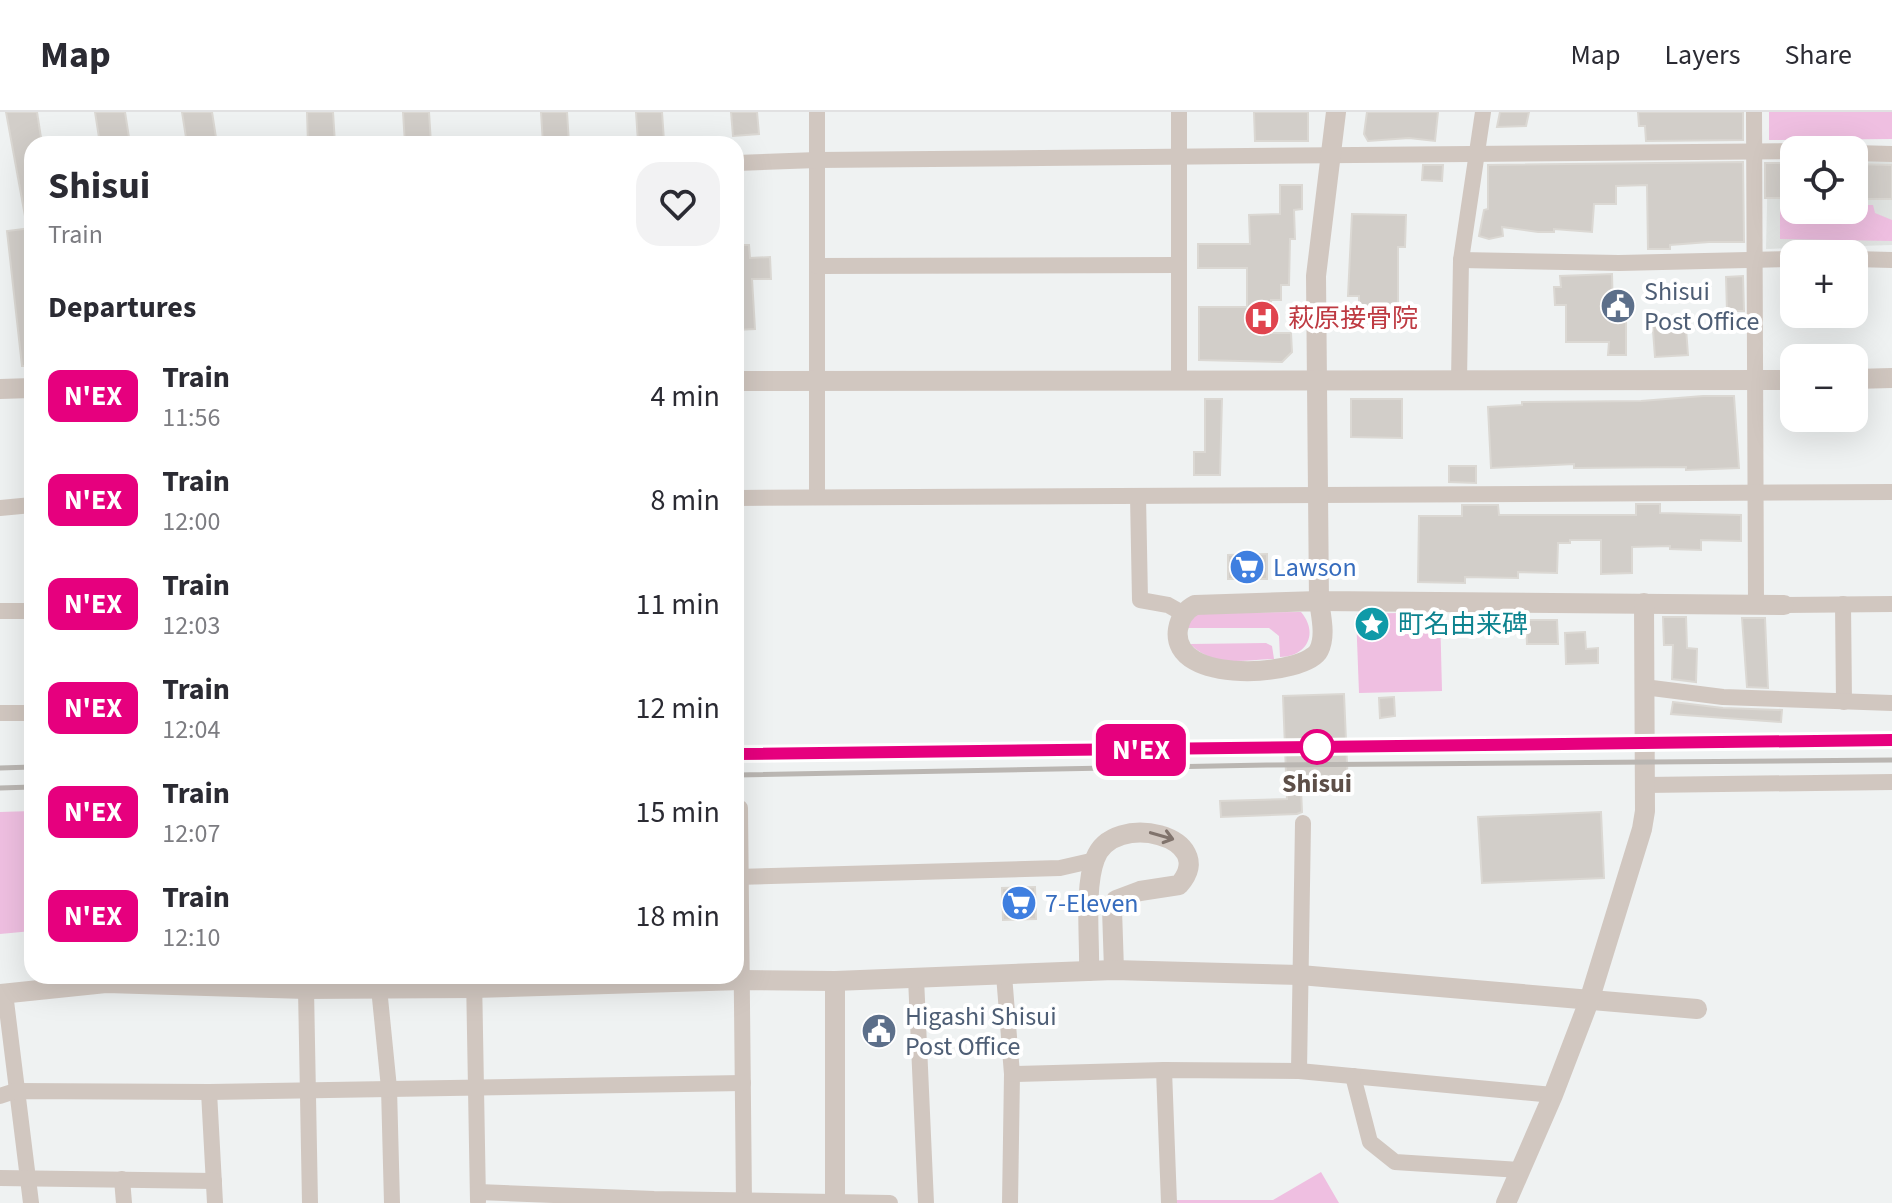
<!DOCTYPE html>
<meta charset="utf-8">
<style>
:root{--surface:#fff;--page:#f2f2f3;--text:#2b2b33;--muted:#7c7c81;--line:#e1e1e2}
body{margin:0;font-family:"Source Sans 3","Noto Sans JP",sans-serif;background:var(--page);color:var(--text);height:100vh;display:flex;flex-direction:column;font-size:30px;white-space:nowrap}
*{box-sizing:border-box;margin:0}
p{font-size:26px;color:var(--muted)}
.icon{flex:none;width:44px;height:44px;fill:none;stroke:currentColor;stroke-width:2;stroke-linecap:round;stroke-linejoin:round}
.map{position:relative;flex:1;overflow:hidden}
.side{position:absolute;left:24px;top:24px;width:720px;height:848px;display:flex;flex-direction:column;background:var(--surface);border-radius:24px;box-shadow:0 8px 32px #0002}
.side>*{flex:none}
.badge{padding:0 16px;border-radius:12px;font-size:28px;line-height:52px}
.fabs{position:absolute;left:1780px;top:24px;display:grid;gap:16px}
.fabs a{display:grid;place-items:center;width:88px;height:88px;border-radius:16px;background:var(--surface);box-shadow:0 8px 32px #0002;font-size:40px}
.map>.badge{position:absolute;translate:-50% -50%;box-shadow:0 0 0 4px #fff}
h2{padding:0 24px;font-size:30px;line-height:72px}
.round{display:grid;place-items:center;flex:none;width:84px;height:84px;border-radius:24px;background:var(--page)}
.head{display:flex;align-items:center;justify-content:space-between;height:136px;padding:0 24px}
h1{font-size:38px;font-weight:700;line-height:60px}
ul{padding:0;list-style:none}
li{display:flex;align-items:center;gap:24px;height:104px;padding:0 24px}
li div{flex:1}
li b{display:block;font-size:30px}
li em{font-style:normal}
li .badge{min-width:88px;font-weight:700;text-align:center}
header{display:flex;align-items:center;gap:48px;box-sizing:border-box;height:112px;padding:0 40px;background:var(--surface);border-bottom:2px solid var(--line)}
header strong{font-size:38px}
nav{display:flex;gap:44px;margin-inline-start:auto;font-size:28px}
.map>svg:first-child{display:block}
.education{fill:#e1e4e2}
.green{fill:#efbfe1}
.building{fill:#d2cec9;stroke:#dbd8d3;stroke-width:2}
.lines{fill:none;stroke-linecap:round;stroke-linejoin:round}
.minor{stroke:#d1c7c0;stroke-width:16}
.tertiary{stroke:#d1c7c0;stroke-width:20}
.rail{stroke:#bab6b2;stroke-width:5}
.oneway{stroke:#80736c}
.line-casing{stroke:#fff;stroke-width:18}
.line{stroke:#e6007e;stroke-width:12}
.stop-dot{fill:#fff;stroke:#e6007e;stroke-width:4}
.labels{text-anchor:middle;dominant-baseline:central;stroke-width:8;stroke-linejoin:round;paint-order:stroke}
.service-label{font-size:26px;fill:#4e5e75;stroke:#fff;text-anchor:start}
.health-label{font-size:26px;fill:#be3a42;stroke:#fff;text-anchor:start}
.shop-label{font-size:26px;fill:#366cbe;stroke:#fff;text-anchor:start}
.culture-label{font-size:26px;fill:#0d838f;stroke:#fff;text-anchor:start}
.stop-label{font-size:26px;font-weight:bold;fill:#5d4f48;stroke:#fff}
</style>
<header>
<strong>Map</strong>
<nav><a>Map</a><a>Layers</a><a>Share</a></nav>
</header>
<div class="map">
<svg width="1892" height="1091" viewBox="0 0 1892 1091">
<rect width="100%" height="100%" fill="#eff2f2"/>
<path class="education" d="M1892,48V133L1766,137L1768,51H1794V98H1854V49Z"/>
<g class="green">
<path d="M1769,0H1892V27L1769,28Z"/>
<path d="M1780,92L1794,93V98H1854V93H1873L1875,101L1892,108V129L1780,127Z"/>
<path d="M1301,500C1319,521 1307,545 1280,545L1279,524L1269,516H1187L1192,506L1199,501Z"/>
<path d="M1440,500L1442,579L1359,581L1356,502Z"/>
<path d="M1266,531L1272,534L1274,547C1241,548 1215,556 1190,532Z"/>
<path d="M32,699V819L0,822V700Z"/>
<path d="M1321,1060L1339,1091H1174V1088H1273Z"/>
</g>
<g class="building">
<path d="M6,0H37L42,32H32V103L25,104Z"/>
<path d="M95,0H125L130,32H100Z"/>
<path d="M182,0H212L217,32H187Z"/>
<path d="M307,0H333L335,32H308Z"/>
<path d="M403,0H429L431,32H405Z"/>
<path d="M541,0H567L569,32H543Z"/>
<path d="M636,0H662L664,29L638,30Z"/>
<path d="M731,0H757L759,22L733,24Z"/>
<path d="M1254,0H1308V29H1255Z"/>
<path d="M1367,0H1438L1435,29L1409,26L1368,29L1364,22Z"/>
<path d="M1500,0H1529L1526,14L1497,15Z"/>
<path d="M1638,0H1743V28L1646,29L1645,14H1639Z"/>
<path d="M1743,50L1744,130H1709L1670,133V137H1648L1647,73L1616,74V92H1594L1592,120L1554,117V120H1538L1502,115L1503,124L1489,127L1479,124L1484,98L1488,97V53Z"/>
<rect x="1765" y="51" width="29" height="35"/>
<path d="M1854,52L1892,53V87H1854Z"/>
<path d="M1423,53H1443L1442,69L1422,68Z"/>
<path d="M1280,73H1302V97L1294,98L1295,127H1290L1289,173H1281V188H1271L1272,221H1291L1292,240L1282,250L1199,248V195H1247V156H1198V132H1250L1249,103L1280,102Z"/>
<path d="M1352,102L1406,103L1405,135H1398V203H1377V197L1359,196V184H1348Z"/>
<path d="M32,116V254H22L7,119Z"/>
<path d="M736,133H749L750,146L770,145L771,167H752L755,217L736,218Z"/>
<path d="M1612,162L1613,203H1626V243H1608L1609,230H1566V193H1555L1554,175H1561L1560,164Z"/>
<path d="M1743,164L1744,199H1727L1726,165Z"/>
<path d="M1685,203L1688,243L1655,245L1652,205Z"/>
<path d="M1703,284H1734L1739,356L1686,358V355L1574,356V352L1491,356L1488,295L1522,293V290L1641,289Z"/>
<path d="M1205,287H1222L1220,363H1194V340H1205Z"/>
<path d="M1351,287H1402V326L1351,325Z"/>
<path d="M1449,354H1476V371L1449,370Z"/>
<path d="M1636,392H1660V401L1741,403V429L1701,428V438L1670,437V434L1632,435V461L1601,462V428H1570V431H1558L1557,461L1518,460V466L1465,465V471L1418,470L1419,404H1462V393H1498L1499,403H1636Z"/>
<path d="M1267,442V467H1228V443Z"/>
<path d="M1663,505H1686L1687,536L1697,537L1696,570L1672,567L1673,533H1664Z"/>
<path d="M1742,506H1765L1768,576L1747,575Z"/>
<path d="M1526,508H1557L1558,532H1527Z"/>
<path d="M1585,520L1586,537L1598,536V551L1566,552L1565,521Z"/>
<path d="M1344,582L1348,675L1301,677L1302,700L1297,702L1221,705L1220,689L1287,687L1283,584Z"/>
<path d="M1394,585L1395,604L1380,606L1379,586Z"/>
<path d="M1673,590L1723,596L1782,598L1781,610L1671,602Z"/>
<path d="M1601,700L1604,766L1482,771L1478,705Z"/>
<path d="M1035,775L1036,807L1003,808L1002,776Z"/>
</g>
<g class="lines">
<g class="minor">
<path d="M817,0V385"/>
<path d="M1179,0V270"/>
<path d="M1754,0L1756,490"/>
<path d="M1854,41L1892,42"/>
<path d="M736,51L817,48L1794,39"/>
<path d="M1854,147L1892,148"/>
<path d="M1461,148L1619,151L1794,147"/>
<path d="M817,154L1178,153"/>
<path d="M1459,269L1461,148L1483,0"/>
<path d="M1138,384L1140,488L1168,493L1184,502"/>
<path d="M736,386L1892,380"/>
<path d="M0,396L32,393"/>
<path d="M1843,492L1844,590"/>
<path d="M1784,493L1892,492"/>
<path d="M0,499H32"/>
<path d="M1644,575L1723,585L1892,591"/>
<path d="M0,601H32"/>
<path d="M1645,673L1892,670"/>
<path d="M740,696L744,1091"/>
<path d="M736,765L1060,756L1095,748"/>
<path d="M1004,863L1012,962L1010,1091"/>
<path d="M474,864L478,1089"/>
<path d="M916,866L926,1091"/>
<path d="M379,876L389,976L392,1091"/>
<path d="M306,877L310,1091"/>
<path d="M5,881L31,1091"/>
<path d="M1164,958L1169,1091"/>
<path d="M1299,959L1303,711"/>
<path d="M1012,962L1164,958L1299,959L1553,983"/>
<path d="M1353,964L1370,1030L1395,1050L1520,1058"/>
<path d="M209,980L215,1091"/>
<path d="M0,984L15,979L209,980L743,971"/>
<path d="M0,1066L214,1069"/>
<path d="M122,1067L124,1091"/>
<path d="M478,1080L654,1087L890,1091"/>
</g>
<g class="tertiary">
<path d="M1336,0L1316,164L1319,489L1784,493"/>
<path d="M1854,267L1892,266"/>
<path d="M736,269L1794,268"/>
<path d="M0,277L32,276"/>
<path d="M1319,489C1321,504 1326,524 1319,538C1307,564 1169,575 1178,517C1180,506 1185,498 1195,493Z"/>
<path d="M1089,859C1090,828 1084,776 1095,747C1113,697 1221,725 1179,773L1140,779L1116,788L1112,797L1114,858"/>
<path d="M835,869V1091"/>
<path d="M0,882L106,871L306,877L474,876L742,868L835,869L1114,858L1300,863L1697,897"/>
<path d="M1506,1091L1553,983L1589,889L1642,717L1645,699L1644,491"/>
</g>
<g class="rail">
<path d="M736,642L1892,628"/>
<path d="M0,656L32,655"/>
<path d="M736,663L1267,653L1892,648"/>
<path d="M0,676L32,675"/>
</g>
</g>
<defs><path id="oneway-shaft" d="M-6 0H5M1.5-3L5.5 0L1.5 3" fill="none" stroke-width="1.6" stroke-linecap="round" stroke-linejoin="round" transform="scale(2)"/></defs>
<use class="oneway" href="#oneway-shaft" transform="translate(1162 724) rotate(16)"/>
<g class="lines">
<defs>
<path id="line" d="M736,642L1892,628"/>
</defs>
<use href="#line" class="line-casing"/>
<use href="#line" class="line"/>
</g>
<defs>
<symbol id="civic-disc" viewBox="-11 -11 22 22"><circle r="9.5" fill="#5c6f8a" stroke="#fff"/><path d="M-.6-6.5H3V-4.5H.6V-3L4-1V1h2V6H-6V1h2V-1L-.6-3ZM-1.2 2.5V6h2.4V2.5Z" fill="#fff"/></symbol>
<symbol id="hospital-disc" viewBox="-11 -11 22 22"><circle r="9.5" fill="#e0444e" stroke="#fff"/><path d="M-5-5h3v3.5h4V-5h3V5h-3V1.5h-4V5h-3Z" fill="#fff"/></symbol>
<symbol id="supermarket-disc" viewBox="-11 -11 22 22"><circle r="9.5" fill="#3f7fe0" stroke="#fff"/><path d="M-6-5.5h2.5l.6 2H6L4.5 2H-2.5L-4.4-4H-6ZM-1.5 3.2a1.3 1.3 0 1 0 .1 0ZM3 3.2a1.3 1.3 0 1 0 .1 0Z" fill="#fff"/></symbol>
<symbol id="sight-disc" viewBox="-11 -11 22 22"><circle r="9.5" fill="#0f9aa8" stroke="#fff"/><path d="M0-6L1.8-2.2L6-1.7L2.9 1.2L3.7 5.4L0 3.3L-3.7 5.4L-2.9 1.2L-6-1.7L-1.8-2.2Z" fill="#fff"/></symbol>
</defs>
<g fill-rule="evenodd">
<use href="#civic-disc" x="1598" y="174" width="40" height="40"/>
<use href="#hospital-disc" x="1242" y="186" width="40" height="40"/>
<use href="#supermarket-disc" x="1227" y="435" width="40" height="40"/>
<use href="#sight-disc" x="1352" y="492" width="40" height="40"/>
<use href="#supermarket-disc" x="999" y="771" width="40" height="40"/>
<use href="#civic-disc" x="859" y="899" width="40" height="40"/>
</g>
<circle class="stop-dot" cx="1317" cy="635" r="16"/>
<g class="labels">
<g class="service-label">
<text x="1644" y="179">Shisui<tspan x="1644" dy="30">Post Office</tspan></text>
<text x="905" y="904">Higashi Shisui<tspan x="905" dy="30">Post Office</tspan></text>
</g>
<g class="health-label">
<text x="1288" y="206">萩原接骨院</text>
</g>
<g class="shop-label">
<text x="1273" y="455">Lawson</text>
<text x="1045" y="791">7-Eleven</text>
</g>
<g class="culture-label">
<text x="1398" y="512">町名由来碑</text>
</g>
<g class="stop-label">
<text x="1317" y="671">Shisui</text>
</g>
</g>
</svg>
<div class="fabs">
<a><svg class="icon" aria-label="locate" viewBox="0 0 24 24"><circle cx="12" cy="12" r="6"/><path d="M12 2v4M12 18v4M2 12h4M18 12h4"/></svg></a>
<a>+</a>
<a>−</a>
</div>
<b class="badge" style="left:1141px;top:638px;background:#e6007e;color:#fff">N'EX</b>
<section class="side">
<div class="head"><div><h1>Shisui</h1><p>Train</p></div><a class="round"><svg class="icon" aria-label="heart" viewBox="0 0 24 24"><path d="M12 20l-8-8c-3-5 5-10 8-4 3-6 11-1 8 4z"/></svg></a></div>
<h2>Departures</h2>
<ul>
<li><span class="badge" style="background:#e6007e;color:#fff">N'EX</span><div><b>Train</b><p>11:56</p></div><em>4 min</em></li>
<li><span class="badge" style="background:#e6007e;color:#fff">N'EX</span><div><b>Train</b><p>12:00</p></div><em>8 min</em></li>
<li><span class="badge" style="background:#e6007e;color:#fff">N'EX</span><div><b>Train</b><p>12:03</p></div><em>11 min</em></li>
<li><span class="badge" style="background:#e6007e;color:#fff">N'EX</span><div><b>Train</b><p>12:04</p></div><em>12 min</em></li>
<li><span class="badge" style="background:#e6007e;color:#fff">N'EX</span><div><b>Train</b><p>12:07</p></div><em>15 min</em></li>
<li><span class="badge" style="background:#e6007e;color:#fff">N'EX</span><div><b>Train</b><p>12:10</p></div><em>18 min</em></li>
</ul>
</section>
</div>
